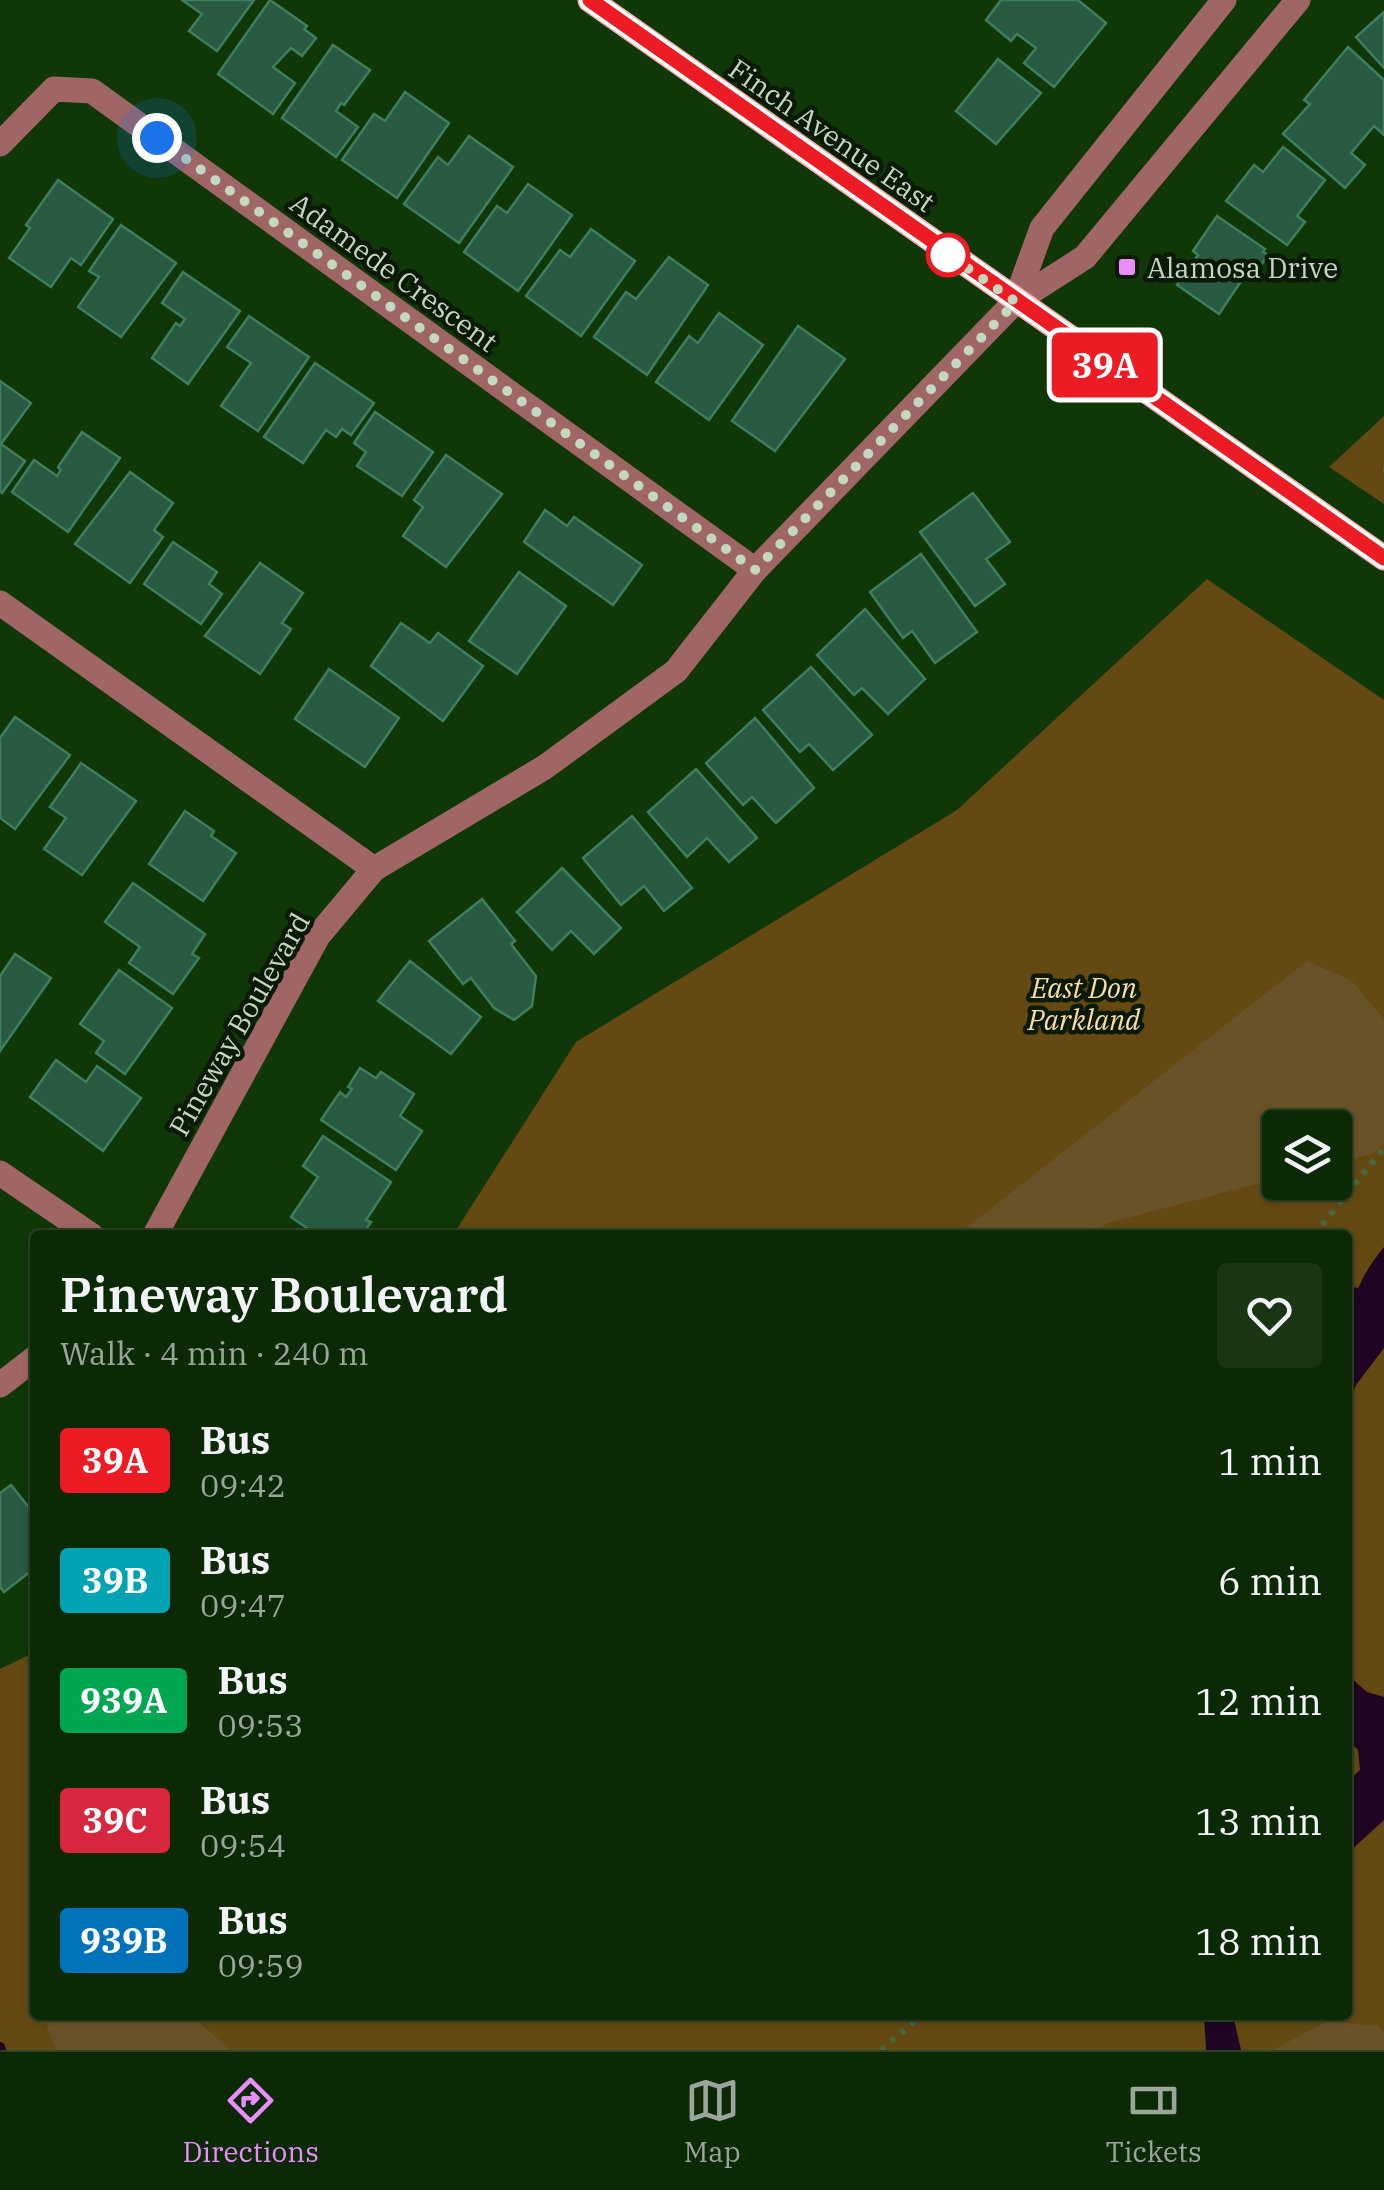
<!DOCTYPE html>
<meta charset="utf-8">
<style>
:root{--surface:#0c2905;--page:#1a3513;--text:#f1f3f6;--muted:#9aa69a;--line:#2c4527;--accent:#e98dfe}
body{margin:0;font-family:"IBM Plex Serif",serif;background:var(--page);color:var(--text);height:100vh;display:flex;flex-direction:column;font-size:38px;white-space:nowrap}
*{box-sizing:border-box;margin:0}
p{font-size:32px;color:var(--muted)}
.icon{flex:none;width:55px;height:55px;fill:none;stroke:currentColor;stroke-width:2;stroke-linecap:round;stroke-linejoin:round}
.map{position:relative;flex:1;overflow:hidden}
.panel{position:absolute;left:30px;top:1230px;width:1322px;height:790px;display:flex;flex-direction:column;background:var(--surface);border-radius:10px;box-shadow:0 2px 8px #0004,0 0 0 2px var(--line)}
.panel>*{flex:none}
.badge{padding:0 20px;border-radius:8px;font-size:35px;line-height:65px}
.tools{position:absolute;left:1262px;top:1110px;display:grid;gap:20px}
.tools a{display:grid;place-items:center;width:90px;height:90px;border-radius:10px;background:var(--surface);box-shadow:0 2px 8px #0004,0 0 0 2px var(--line);font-size:50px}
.you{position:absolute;width:50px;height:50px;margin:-25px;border:8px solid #fff;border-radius:50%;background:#1a73e8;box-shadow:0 0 0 15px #1a73e833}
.map>.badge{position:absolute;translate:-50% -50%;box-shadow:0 0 0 5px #fff}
.round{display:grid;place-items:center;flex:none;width:105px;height:105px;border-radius:10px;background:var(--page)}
.head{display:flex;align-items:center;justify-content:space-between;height:170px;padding:0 30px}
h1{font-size:48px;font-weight:600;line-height:75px}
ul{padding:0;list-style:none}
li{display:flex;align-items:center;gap:30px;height:120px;padding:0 30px}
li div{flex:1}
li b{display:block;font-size:38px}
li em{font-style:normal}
li .badge{min-width:110px;font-weight:700;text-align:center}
.tabs{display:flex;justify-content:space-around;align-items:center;height:140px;border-top:2px solid var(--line);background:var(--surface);font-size:28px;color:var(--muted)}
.tabs a{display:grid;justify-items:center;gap:5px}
.tabs .current{color:var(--accent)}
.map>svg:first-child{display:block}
.green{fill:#644912;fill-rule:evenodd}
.forest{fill:#6a5228}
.water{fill:#1e0524}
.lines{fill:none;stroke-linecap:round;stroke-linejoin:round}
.stream{stroke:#1e0524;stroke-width:10}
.building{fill:#295a42;stroke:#3e7f5f;stroke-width:2.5}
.path{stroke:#486940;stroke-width:6;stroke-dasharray:5 8;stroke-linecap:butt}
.minor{stroke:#a06565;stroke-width:25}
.major{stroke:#f6adac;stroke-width:25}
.line-casing{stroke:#fff;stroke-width:22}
.line{stroke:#ed1c24;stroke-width:15}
.walk{stroke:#c3d8be;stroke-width:10;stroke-dasharray:0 18}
.stop-dot{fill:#fff;stroke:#ed1c24;stroke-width:5}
.poi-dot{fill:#e98dfe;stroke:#0a1a07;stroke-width:4}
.labels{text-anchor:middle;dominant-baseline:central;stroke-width:9;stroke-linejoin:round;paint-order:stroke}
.street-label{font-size:28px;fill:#c3d8be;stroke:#0a1a07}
.poi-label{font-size:28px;fill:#c3d8be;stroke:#0a1a07;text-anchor:start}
.park-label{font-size:28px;font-style:italic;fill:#fedda6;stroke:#0a1a07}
</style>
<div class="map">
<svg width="1384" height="2050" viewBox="0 0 1384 2050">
<rect width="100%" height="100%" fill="#103707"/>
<g class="green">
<path d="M1384,416V504L1329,467Z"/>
<path d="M1207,579L1384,700V2050H0V1669L35,1652V2015H1348V1235H453L576,1042L957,810ZM1280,1128H1335V1182H1280Z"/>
</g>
<g class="forest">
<path d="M1307,961L1351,980L1384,1019V1143L1374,1153L1335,1163V1128H1280V1178L1108,1223L1091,1235H957Z"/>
<path d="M43,2015H191L230,2050H56Z"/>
<path d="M1327,2021L1378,2026L1384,2032V2050H1273Z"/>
</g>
<g class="water">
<path d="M1384,1247V1348L1356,1385L1348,1404C1347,1340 1340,1300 1384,1247Z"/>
<path d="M1348,1675L1367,1692L1384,1697V1820L1348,1853V1781L1360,1770L1358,1750L1348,1740Z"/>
<path d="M1204,2015H1233L1241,2050H1206Z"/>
</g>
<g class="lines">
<g class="stream">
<path d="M1348,1292L1384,1295"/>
<path d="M0,2047L1,2050"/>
</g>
</g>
<g class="building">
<path d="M182,0H254L217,51L189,31L202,14Z"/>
<path d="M270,0L307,26L304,29L316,38L302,56L291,48L273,67L295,83L273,114L218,74Z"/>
<path d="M1001,0H1078L1106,23L1054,87L1024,63L1036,48L1017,34L1011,41L986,20Z"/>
<path d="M1384,12V68L1356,37Z"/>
<path d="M333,45L370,70L344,105L341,103L336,111L358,127L336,157L282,118Z"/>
<path d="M1348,47L1384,80V135L1374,126L1351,153L1365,165L1345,188L1283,134L1310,104L1304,100Z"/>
<path d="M998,59L1041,93L996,144L956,111Z"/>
<path d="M405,92L449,123L397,198L342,160L374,114L385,121Z"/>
<path d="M469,136L513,167L459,243L404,204L438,157L448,165Z"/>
<path d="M1283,147L1325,180L1297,216L1305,222L1287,245L1226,201L1254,165L1263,172Z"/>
<path d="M58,180L113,219L81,265L71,258L51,287L9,258L30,228L26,225Z"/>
<path d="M528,184L572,215L518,291L464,252L497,206L507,213Z"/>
<path d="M1217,216L1265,249L1263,252L1268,255L1250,281L1244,277L1219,314L1177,285L1198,255L1193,251Z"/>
<path d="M121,225L176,263L121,337L78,307L99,277L89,271Z"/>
<path d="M591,229L635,261L581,336L526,296L560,250L570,257Z"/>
<path d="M669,257L708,285L647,375L594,337L626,292L636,299Z"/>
<path d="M183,272L240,311L188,384L152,358L176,323L180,326L185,319L162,303Z"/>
<path d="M719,313L763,345L709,420L656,382L689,336L698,343Z"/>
<path d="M249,316L309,357L258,431L221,406L251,363L227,347Z"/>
<path d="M798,326L845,359L775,451L732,421Z"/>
<path d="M315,363L374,403L351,435L342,429L336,437L326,430L303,463L264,437Z"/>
<path d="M0,381L31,403L1,444L25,461L2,493L0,491Z"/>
<path d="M375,412L433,452L402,496L357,466L366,452L354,443Z"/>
<path d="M82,432L120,458L68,532L12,492L34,460L57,476L61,470L58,467Z"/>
<path d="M446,455L502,494L446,567L403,536L423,507L414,500Z"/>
<path d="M130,472L173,503L154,530L163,537L130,583L75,544Z"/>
<path d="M973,493L1010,542L986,559L1005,584L975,606L920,532Z"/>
<path d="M545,510L567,526L574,517L642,565L613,605L524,542Z"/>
<path d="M173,542L217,572L209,584L222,594L201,624L144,584Z"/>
<path d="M921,554L977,632L935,663L912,631L903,638L870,592Z"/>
<path d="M260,563L303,593L282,623L291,629L260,674L205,636Z"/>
<path d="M519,572L566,606L517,674L469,641Z"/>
<path d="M865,609L925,679L888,714L862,688L854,695L817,655Z"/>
<path d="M401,623L430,643L438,633L483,666L443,721L371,666Z"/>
<path d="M811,667L872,735L833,770L809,744L800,752L763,710Z"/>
<path d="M329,669L399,718L365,767L295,719Z"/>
<path d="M15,717L70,755L15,829L0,818V738Z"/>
<path d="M755,718L814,788L776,823L752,797L743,805L706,763Z"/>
<path d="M81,763L136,801L82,875L44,849L66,818L50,807Z"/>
<path d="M696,769L757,838L729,862L707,838L687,857L648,812Z"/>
<path d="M185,811L214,831L211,836L236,853L203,901L149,864Z"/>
<path d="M632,816L692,888L664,911L644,886L621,905L583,858Z"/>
<path d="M562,868L621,928L594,954L571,931L552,950L517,912Z"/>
<path d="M133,883L205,934L192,954L199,958L173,994L129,963L140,947L105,922Z"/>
<path d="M482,899L515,941L511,944L536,976L532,1006L514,1020L494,1008L471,978L463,984L429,941Z"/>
<path d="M15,954L51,978L0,1051V976Z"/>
<path d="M410,961L481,1017L451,1054L378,1001Z"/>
<path d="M119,970L172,1008L125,1074L96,1053L104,1041L80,1024Z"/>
<path d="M56,1060L86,1082L97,1066L141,1098L103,1151L30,1097Z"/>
<path d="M360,1068L376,1078L381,1072L414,1094L400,1116L422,1131L396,1170L321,1120L340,1092L346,1097L352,1089L348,1087Z"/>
<path d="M323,1136L391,1182L366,1220L371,1222L362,1235H317L291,1217L318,1177L303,1166Z"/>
<path d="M11,1485L35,1515V1568L4,1592L0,1587V1493Z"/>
</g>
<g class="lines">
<g class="path">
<path d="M1383,469H1384"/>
<path d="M1314,1235L1384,1148"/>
<path d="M881,2050L922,2015"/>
</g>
<g class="minor">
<path d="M0,144L54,89L92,91L755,570"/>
<path d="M1015,302L1042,228L1224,0"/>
<path d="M0,603L374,869"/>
<path d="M0,1173L91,1235"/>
<path d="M155,1235L318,936L374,869L545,767L676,671L755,570L1015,302L1085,257L1298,0"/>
<path d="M0,1385L35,1358"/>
</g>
<path class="major" d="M590,0L1384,558"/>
</g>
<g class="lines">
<defs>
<path id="line" d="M590,0L1384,558"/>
</defs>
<use href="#line" class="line-casing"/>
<use href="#line" class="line"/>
<path class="walk" d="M157,138L755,570L1016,302L936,246L948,255"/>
</g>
<circle class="stop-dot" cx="948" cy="255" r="20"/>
<rect class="poi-dot" x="1117" y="257" width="20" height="20" rx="5"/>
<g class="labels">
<g class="street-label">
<text transform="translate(832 135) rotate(35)">Finch Avenue East</text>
<text transform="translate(394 272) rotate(36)">Adamede Crescent</text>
<text transform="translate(239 1024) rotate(-60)">Pineway Boulevard</text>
</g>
<g class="poi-label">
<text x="1147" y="267">Alamosa Drive</text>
</g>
<g class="park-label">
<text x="1084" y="987">East Don<tspan x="1084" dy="32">Parkland</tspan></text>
</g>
</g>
</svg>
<div class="tools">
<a><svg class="icon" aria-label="layers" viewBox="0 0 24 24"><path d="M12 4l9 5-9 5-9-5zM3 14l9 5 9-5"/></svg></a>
</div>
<div class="you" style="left:157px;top:138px"></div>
<b class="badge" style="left:1105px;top:365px;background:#ed1c24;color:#fff">39A</b>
<section class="panel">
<div class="head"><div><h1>Pineway Boulevard</h1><p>Walk · 4 min · 240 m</p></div><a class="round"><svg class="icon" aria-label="heart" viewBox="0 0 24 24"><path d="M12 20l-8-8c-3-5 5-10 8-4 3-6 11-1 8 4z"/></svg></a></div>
<ul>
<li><span class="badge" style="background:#ed1c24;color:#fff">39A</span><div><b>Bus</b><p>09:42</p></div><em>1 min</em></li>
<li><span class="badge" style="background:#00a3b4;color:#fff">39B</span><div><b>Bus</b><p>09:47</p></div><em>6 min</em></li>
<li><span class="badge" style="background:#00a651;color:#fff">939A</span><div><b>Bus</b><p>09:53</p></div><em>12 min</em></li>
<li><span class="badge" style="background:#d7263d;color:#fff">39C</span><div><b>Bus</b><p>09:54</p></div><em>13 min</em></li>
<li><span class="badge" style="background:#0072bc;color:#fff">939B</span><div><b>Bus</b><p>09:59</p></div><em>18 min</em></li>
</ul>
</section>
</div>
<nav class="tabs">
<a class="current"><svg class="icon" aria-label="directions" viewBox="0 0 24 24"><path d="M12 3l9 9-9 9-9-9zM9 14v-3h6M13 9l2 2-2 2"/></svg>Directions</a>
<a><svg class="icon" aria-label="map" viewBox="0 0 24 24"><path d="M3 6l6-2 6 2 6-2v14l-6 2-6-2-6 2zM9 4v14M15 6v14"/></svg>Map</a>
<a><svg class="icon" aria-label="tickets" viewBox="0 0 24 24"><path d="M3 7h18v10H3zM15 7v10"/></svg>Tickets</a>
</nav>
